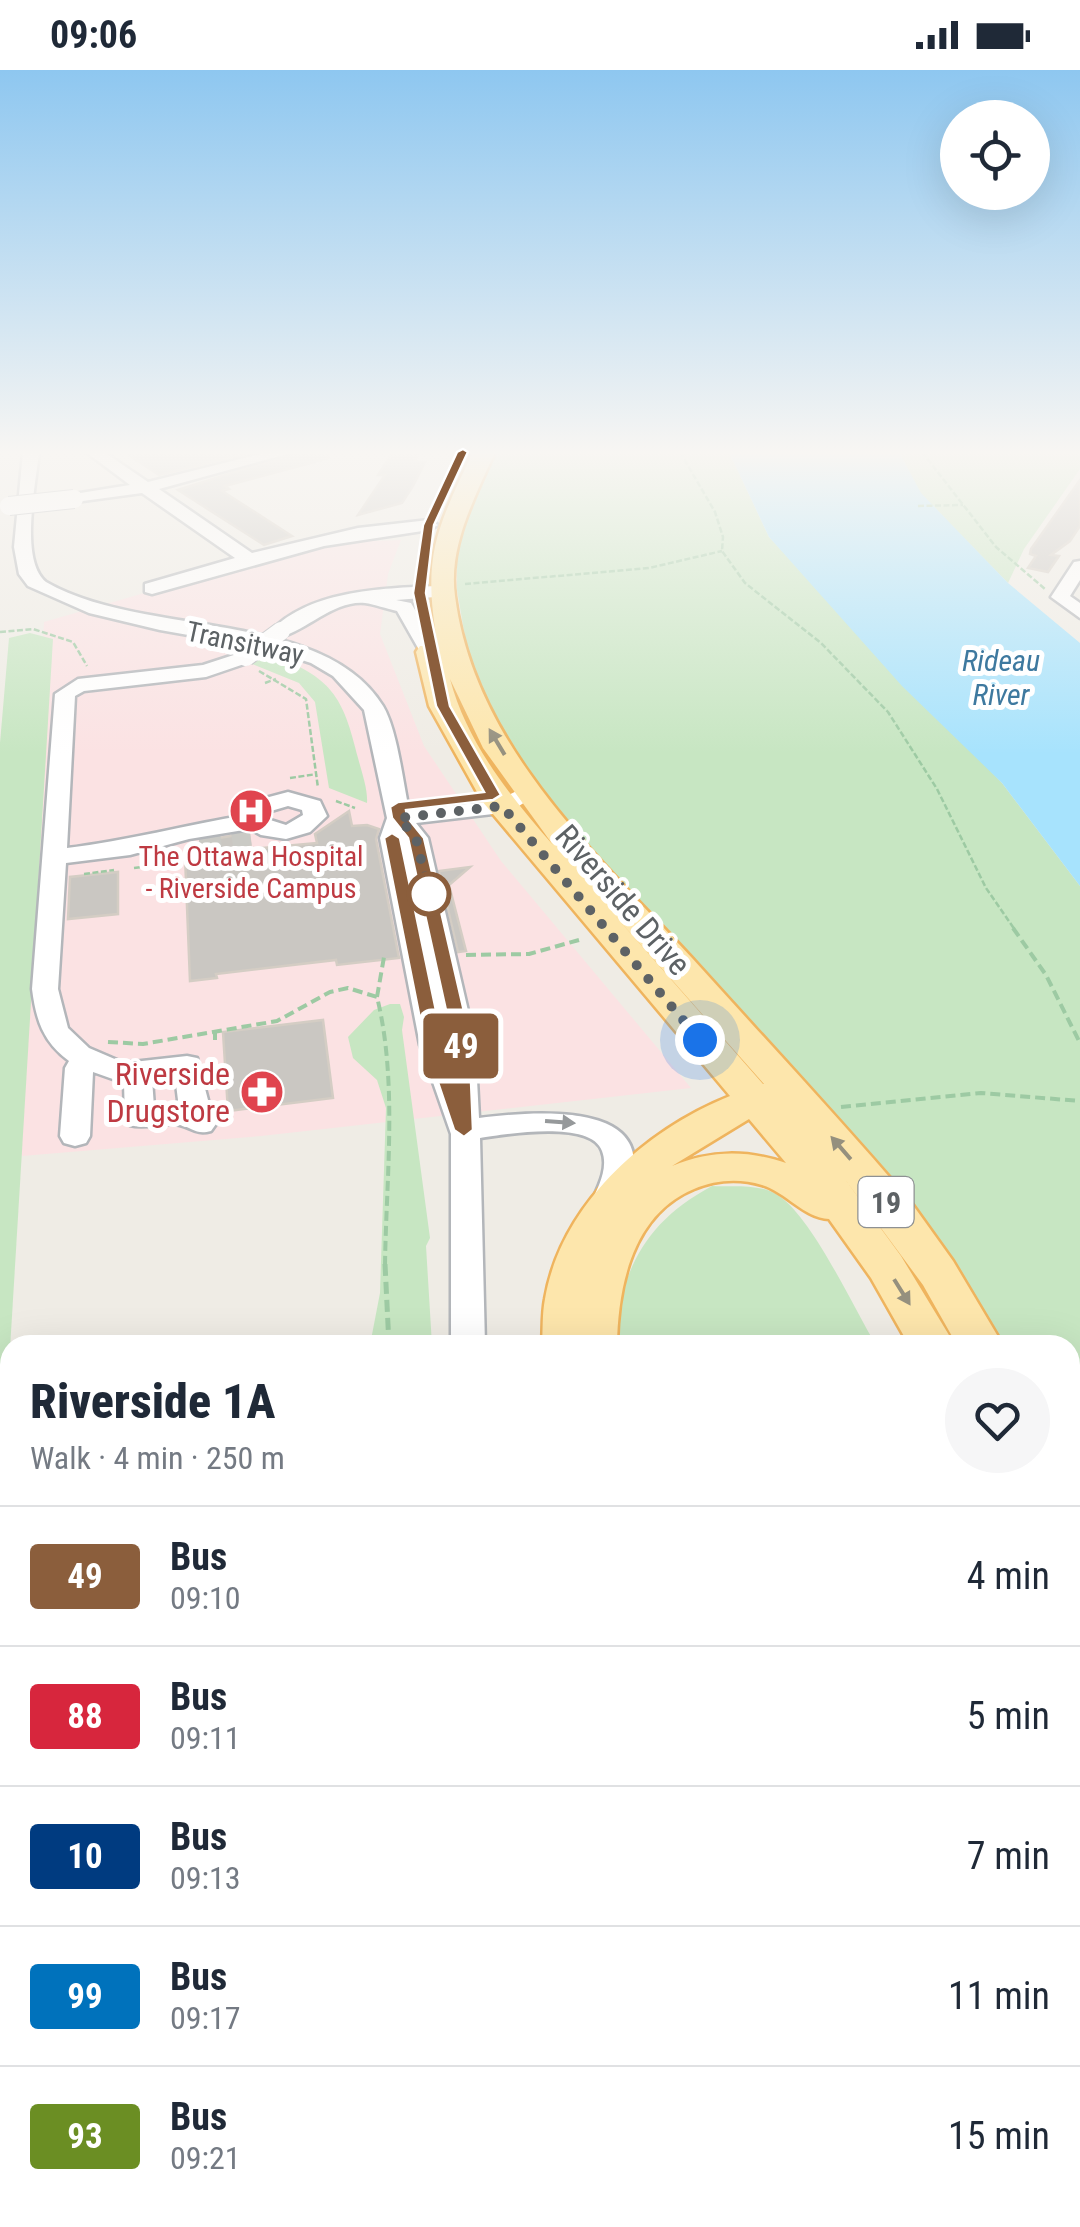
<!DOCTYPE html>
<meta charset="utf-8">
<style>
:root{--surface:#fff;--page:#f6f6f7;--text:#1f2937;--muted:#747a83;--line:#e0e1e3}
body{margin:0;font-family:"Roboto Condensed",sans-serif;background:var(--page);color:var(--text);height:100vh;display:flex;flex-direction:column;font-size:38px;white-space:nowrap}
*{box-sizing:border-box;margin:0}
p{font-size:32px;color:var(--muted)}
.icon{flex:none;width:55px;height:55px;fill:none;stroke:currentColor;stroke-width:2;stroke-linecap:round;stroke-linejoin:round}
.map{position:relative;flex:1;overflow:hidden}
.drawer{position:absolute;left:0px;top:1265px;width:1080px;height:892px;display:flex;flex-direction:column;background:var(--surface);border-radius:30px 30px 0 0;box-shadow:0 10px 40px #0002}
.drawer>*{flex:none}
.badge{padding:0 20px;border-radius:8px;font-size:35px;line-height:65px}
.buttons{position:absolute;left:940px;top:30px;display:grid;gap:20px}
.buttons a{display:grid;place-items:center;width:110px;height:110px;border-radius:50%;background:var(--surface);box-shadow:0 10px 40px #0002;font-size:50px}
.you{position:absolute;width:50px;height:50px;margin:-25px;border:8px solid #fff;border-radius:50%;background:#1a73e8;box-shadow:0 0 0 15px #1a73e833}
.map>.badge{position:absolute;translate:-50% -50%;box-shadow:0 0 0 5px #fff}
.round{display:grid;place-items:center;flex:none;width:105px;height:105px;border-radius:52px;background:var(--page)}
.overview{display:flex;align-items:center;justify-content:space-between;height:170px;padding:0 30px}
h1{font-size:48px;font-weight:800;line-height:75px}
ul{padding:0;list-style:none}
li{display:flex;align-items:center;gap:30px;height:140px;padding:0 30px;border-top:2px solid var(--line)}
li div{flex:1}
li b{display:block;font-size:38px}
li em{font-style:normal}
li .badge{min-width:110px;font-weight:700;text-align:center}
.status{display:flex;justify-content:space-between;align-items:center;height:70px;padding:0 50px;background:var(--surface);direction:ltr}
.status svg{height:28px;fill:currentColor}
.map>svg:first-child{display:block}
.medical{fill:#fbe2e3}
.green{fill:#c7e6c2}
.water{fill:#a7e3fd}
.building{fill:#cac7c2;stroke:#d4cdc4;stroke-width:2.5}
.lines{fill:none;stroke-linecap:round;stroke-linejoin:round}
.minor-tunnel{stroke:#cacac5;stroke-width:22;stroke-dasharray:22 11;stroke-linecap:butt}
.minor-casing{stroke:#b3b6ba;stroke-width:5}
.major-casing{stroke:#efb45e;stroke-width:5}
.path-far3{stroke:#9dcaa3;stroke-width:2.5;stroke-dasharray:6 2.5;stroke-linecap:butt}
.path-far2{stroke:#9dcaa3;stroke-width:4;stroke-dasharray:10 5;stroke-linecap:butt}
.path-far1{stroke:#9dcaa3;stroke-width:5;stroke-dasharray:12 6;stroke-linecap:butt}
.path{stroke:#9dcaa3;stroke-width:6;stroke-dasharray:15 8;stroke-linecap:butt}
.minor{fill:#fff;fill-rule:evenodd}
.major{fill:#fde6ac;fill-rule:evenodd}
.minor-bridge-casing{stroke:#b3b6ba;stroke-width:20;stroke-linecap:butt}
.major-bridge-casing{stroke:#efb45e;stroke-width:54;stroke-linecap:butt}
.minor-bridge{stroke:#fff;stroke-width:18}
.major-bridge{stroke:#fde6ac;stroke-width:49}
.oneway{fill:#95907e}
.oneway2{fill:#96999b}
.line{fill:#8b5e3c;stroke:#fff;stroke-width:2.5}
.walk{stroke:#5d6265;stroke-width:10;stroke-dasharray:0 18}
.stop-dot{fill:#fff;stroke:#8b5e3c;stroke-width:5}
.labels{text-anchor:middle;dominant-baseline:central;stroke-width:10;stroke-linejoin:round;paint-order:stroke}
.far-street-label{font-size:28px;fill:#5d6265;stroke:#fff}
.far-health-label{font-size:28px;fill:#be3a42;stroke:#fff}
.far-water-label{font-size:30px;font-style:italic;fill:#3e799f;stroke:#fff}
.shield{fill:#fff;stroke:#8e9193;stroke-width:2.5}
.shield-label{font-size:30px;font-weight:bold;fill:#5d6265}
.street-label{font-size:32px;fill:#5d6265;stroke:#fff}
.health-label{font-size:32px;fill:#be3a42;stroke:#fff;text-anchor:end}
</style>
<div class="status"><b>09:06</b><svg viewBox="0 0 49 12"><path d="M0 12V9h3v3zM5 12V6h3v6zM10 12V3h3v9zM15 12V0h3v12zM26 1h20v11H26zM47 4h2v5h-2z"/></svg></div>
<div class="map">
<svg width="1080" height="2157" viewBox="0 0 1080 2157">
<rect width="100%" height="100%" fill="#efece5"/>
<path class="medical" d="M401,470L388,504L380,564L424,676L501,791L691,1018L261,1066L22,1086L23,879L44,552L317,473Z"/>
<g class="green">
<path d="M492,382H729L769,467L1002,713L1080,816V1438L1070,1420V1275H999L832,1045L540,720L483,627L466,573L457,520V475Z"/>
<path d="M899,382H1080V399L1024,479L1008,513L920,423Z"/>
<path d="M30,563L53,569L0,1444V673L9,568Z"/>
<path d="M269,584C332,607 343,626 358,688C362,703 368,720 367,733L329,718L315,632L299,613L252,594Z"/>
<path d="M390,934H400L404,947L402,960L430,1168L426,1176L432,1275H370L380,1223L386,1038L377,1010L353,988L348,967L374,940Z"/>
<path d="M712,1116C733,1117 761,1113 779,1126C813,1149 853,1237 876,1275H611C623,1200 643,1153 712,1116Z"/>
<path d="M1070,1658L1080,1680V2157H866L862,2148H1070Z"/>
</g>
<path class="water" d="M729,382H899L921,423L1008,513L1080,573V816L1002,713L902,616L769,467Z"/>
<g class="building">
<path d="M124,382H253L159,405Z"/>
<path d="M298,382H328L329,388L225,416L229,419L222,421L292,466L264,475L178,420Z"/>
<path d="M393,382H420L415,391L425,392L413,416L402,433L358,445L385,405H378Z"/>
<path d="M1080,410V456L1070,471L1051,485L1059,486L1048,502L1028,498L1036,486L1030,484L1031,479Z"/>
<path d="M349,741L352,756L367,755L379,759L376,769L399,888L337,895L336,890L216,904L217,908L190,911L185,786L202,784L201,771L249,763L251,779L317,773L315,764Z"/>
<path d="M470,797L449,815L466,881L458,882L439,801Z"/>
<path d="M118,802V844L68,849L70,807Z"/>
<path d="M323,950L333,1028L228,1041L223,962Z"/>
</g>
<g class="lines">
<path class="minor-tunnel" d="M199,771L250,764"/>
<defs>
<g id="minor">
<path d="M23,382H39C36,414 19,490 46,512C142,568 323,538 383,636C397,659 403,712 409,740L496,731L529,715L540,722L510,742L416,753L428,768L475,971L479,1048C549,1039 681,1032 617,1143L606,1146L595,1143L590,1135C597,1119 609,1099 602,1081C591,1050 506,1064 480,1068L485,1275H451V1064L420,975L380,768L387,748L364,640L333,606L311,593L268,579L160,560L89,543L28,516L19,504L14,477Z"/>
<path d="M86,382H104L148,412L268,382H294L159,419L252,483L358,458L429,450L438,455L429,460L324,476L152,524L145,522V514L235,488L142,423L68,433V425L130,415Z"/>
<path d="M1080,491V510L1070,526L1080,533V548L1051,527L1074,492Z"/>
<path d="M441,516L448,518V526L396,530L411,533L439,581L436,585H422L397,541C387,539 374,534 365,533C335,530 308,559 281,567L271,561C311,519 387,518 441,516Z"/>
<path d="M246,581L256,587L253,591L206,607L84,621L75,626L67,778C127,771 185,755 246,745L254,731L288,722L320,731L327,746L310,762L286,769L261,765L250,759L189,769L130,785L66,793L58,919L68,958L89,978L124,993L187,986L197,988L208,1030L201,1041L216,1054L211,1061C196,1065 193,1058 180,1055C164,1051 146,1060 130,1055L125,1048L124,1013L93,1002L90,1066L86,1073L75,1076L64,1073L60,1066L65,998L69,991C43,972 36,950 32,919L55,624L78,609L203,595ZM288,736L302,740L303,745L286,755L267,749L271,741ZM175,1006L178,1030L175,1035L154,1037L152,1009Z"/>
<path d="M606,2148H658L660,2157H608Z"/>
</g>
<g id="major">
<path d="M473,382H495C475,427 448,476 455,526C474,675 596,784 692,888C765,969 839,1048 910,1131L953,1191L1003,1275H957L923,1215L844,1108L901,1186L955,1275H909L871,1208L829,1149C804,1148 786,1122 762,1115C739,1108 715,1110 694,1119C633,1144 618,1215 617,1275H542C543,1260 542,1244 545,1229C561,1135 645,1060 730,1026L482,731L429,636L416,582L420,576H438C422,487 435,462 473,382ZM450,609L483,678L553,775C510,726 467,673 450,609ZM610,840L764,1014H763ZM749,1049L786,1093C747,1080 711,1080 672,1096Z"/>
<path d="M1080,1405V1447L1070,1449V1407Z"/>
<path d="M1070,1540L1080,1543V1610L1070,1606Z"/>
<path d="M10,1825V1947L0,1951V1829Z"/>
<path d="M744,2148H860L864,2157H747Z"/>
</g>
</defs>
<use href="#minor" class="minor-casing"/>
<use href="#major" class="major-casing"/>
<g class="path-far3">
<path d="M680,382L715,442L723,467L722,481L745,513L821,573L888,642L937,719L986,818L1015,860"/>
<path d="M922,382L996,477L1045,519"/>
<path d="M918,436L963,435"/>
<path d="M465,514L649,498L722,481"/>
<path d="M0,562L33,559L73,572L87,596"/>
<path d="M259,601L306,629L318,718"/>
<path d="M265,613L276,609"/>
<path d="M290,708L317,704"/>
<path d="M336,731L355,738"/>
<path d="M134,798L158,795L177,785"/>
<path d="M84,804L114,800"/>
</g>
<g class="path-far2">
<path d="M1013,858L1046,905L1080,973"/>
<path d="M466,885L529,884L579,870"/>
<path d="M377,927L384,887"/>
<path d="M215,960V975"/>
<path d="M108,972L143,974L277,951L330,922L348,918L377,927C398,1012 386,1109 385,1196"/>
<path d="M841,1037L981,1023L1080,1031"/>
</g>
<path class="path-far1" d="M385,1194L389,1275"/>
<path class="path" d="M446,2148L447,2157"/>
<use href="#minor" class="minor"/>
<use href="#major" class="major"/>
<defs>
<g id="minor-bridge">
<path d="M9,436L74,429"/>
<path d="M246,587L281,561"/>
</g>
<path id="major-bridge" d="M1070,1460L1080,1458"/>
</defs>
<use href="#minor-bridge" class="minor-bridge-casing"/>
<use href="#major-bridge" class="major-bridge-casing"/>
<use href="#minor-bridge" class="minor-bridge"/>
<use href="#major-bridge" class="major-bridge"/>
</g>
<defs><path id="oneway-solid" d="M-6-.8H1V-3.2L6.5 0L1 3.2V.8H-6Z" transform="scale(2.5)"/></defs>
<g class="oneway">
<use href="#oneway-solid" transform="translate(497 672) rotate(-121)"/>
<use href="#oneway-solid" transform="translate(841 1078) rotate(-131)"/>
<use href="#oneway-solid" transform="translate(902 1222) rotate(58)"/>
</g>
<use class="oneway2" href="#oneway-solid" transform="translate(560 1052) rotate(4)"/>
<linearGradient id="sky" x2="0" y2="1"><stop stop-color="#8ec7f0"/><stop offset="0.56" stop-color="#f8f6f3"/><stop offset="1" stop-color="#f8f6f3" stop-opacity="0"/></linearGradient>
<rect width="1080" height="684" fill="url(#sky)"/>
<path class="line" d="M463,379L468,382L434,455L426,523L450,636L501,725L493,730L406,740L407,747L424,768L469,963L473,1060L464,1067L454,1060L425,974L384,768L392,763L400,768L443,974L452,1000L451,963L408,768L392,748L390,737L398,732L484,722L436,636L413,523L423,455L457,382Z"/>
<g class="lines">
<path class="walk" d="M429,824L416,768L399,748L502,736L700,970"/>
</g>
<defs>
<symbol id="hospital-disc" viewBox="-11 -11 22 22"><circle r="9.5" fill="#e0444e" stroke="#fff"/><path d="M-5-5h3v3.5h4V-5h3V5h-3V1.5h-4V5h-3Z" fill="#fff"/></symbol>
<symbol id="pharmacy-disc" viewBox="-11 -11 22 22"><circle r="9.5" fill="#e0444e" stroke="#fff"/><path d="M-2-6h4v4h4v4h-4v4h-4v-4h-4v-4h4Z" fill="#fff"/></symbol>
</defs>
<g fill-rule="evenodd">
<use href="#hospital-disc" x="226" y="716" width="50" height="50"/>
<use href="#pharmacy-disc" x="237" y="997" width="50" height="50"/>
</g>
<circle class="stop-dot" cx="429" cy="824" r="20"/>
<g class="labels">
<g class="far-street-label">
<text transform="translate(245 573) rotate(12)">Transitway</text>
</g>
<g class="far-health-label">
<text x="251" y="786">The Ottawa Hospital<tspan x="251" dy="32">- Riverside Campus</tspan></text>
</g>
<g class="far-water-label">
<text x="1001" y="590">Rideau<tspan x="1001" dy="34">River</tspan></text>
</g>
<rect class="shield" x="858.5" y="1107" width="55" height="50" rx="8"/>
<g class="shield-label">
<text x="886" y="1132">19</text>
</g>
<g class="street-label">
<text transform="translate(623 830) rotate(49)">Riverside Drive</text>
</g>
<g class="health-label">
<text x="230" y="1004">Riverside<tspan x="230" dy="37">Drugstore</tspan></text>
</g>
</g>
</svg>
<div class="buttons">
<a><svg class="icon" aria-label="locate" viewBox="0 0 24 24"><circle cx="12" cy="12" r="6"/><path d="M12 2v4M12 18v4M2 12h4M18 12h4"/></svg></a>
</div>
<div class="you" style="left:700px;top:970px"></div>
<b class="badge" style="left:461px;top:976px;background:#8b5e3c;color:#fff">49</b>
<section class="drawer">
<div class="overview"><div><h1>Riverside 1A</h1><p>Walk · 4 min · 250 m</p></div><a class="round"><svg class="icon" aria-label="heart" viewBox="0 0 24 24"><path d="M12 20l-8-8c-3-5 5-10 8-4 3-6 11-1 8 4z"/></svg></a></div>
<ul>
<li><span class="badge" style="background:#8b5e3c;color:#fff">49</span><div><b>Bus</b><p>09:10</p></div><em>4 min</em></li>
<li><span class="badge" style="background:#d7263d;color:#fff">88</span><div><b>Bus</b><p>09:11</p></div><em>5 min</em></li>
<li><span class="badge" style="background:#003b80;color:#fff">10</span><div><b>Bus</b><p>09:13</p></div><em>7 min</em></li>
<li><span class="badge" style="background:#0072bc;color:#fff">99</span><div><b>Bus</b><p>09:17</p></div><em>11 min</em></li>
<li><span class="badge" style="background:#6b8e23;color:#fff">93</span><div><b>Bus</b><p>09:21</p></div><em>15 min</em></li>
</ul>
</section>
</div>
